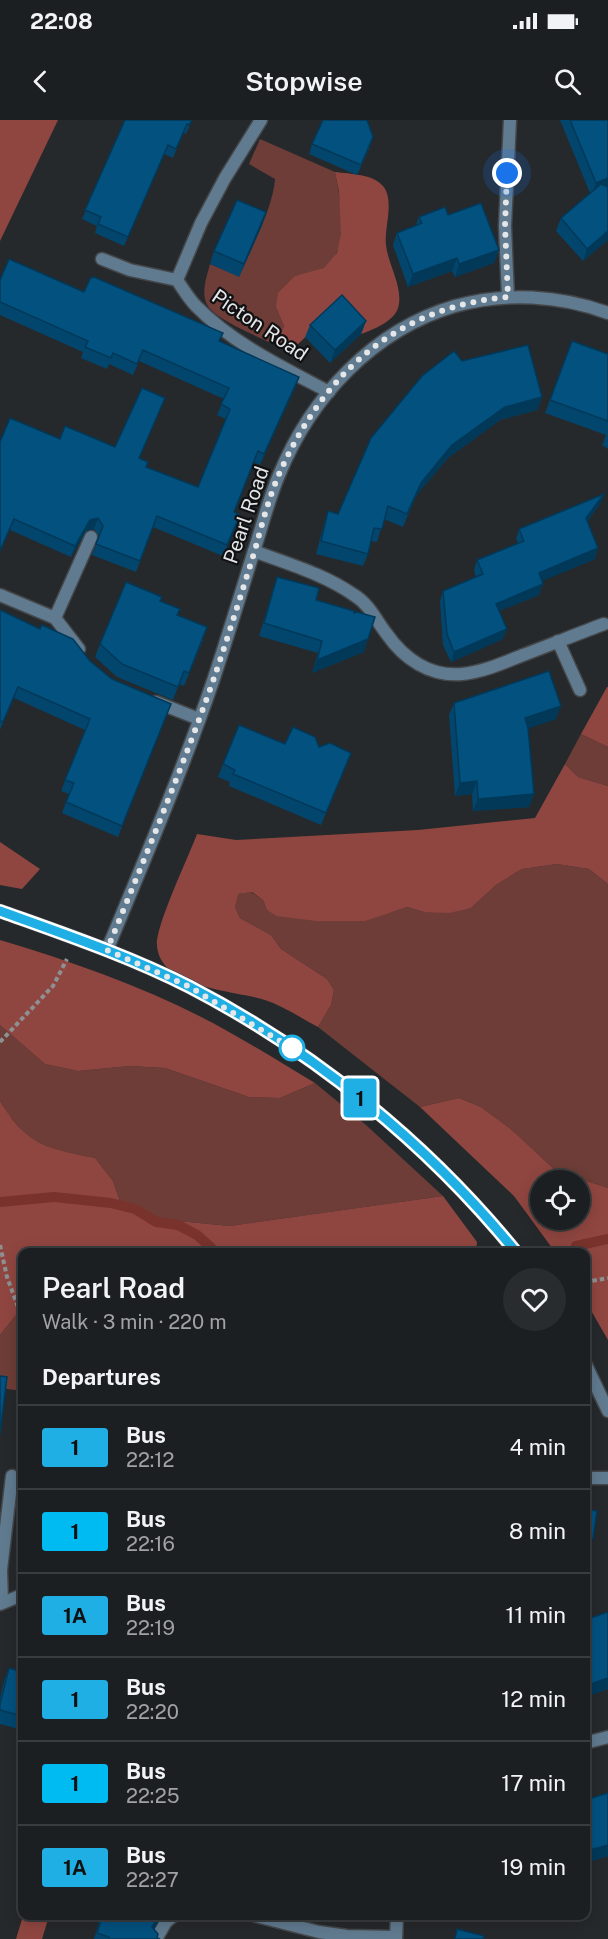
<!DOCTYPE html>
<meta charset="utf-8">
<style>
:root{--surface:#1c1f21;--page:#292c2e;--text:#f1f3f6;--muted:#a0a2a5;--line:#3a3d3f}
body{margin:0;font-family:"Public Sans",sans-serif;background:var(--page);color:var(--text);height:100vh;display:flex;flex-direction:column;font-size:22px;white-space:nowrap}
*{box-sizing:border-box;margin:0}
p{font-size:20px;color:var(--muted)}
.icon{flex:none;width:33px;height:33px;fill:none;stroke:currentColor;stroke-width:2;stroke-linecap:round;stroke-linejoin:round}
.map{position:relative;flex:1;overflow:hidden}
.details{position:absolute;left:18px;top:1128px;width:572px;height:672px;display:flex;flex-direction:column;background:var(--surface);border-radius:12px;box-shadow:0 3px 15px #0003,0 0 0 2px var(--line)}
.details>*{flex:none}
.badge{padding:0 12px;border-radius:4px;font-size:21px;line-height:39px}
.controls{position:absolute;left:530px;top:1050px;display:grid;gap:12px}
.controls a{display:grid;place-items:center;width:60px;height:60px;border-radius:50%;background:var(--surface);box-shadow:0 3px 15px #0003,0 0 0 2px var(--line);font-size:30px}
.you{position:absolute;width:30px;height:30px;margin:-15px;border:4px solid #fff;border-radius:50%;background:#1a73e8;box-shadow:0 0 0 9px #1a73e833}
.map>.badge{position:absolute;translate:-50% -50%;box-shadow:0 0 0 3px #fff}
h2{padding:0 24px;font-size:22px;line-height:54px}
.round{display:grid;place-items:center;flex:none;width:63px;height:63px;border-radius:32px;background:var(--page)}
.summary{display:flex;align-items:center;justify-content:space-between;height:102px;padding:0 24px}
h1{font-size:28px;font-weight:600;line-height:45px}
ul{padding:0;list-style:none}
li{display:flex;align-items:center;gap:18px;height:84px;padding:0 24px;border-top:2px solid var(--line)}
li div{flex:1}
li b{display:block;font-size:22px}
li em{font-style:normal}
li .badge{min-width:66px;font-weight:700;text-align:center}
.status{display:flex;justify-content:space-between;align-items:center;height:42px;padding:0 30px;background:var(--surface);direction:ltr}
.status svg{height:16px;fill:currentColor}
header{display:flex;justify-content:space-between;align-items:center;height:78px;padding:0 24px;background:var(--surface);font-size:27px;font-weight:600}
.map>svg:first-child{display:block}
.green{fill:#6e3d37}
.forest{fill:#904640;fill-rule:evenodd}
.lines{fill:none;stroke-linecap:round;stroke-linejoin:round}
.stream{stroke:#79322c;stroke-width:10}
.service-casing{stroke:#44474a;stroke-width:15}
.minor-casing{stroke:#44474a;stroke-width:15}
.path{stroke:#8e9193;stroke-width:4;stroke-dasharray:4.5 3;stroke-linecap:butt}
.service{stroke:#607a8f;stroke-width:12}
.minor{stroke:#607a8f;stroke-width:12}
.wall{fill:#03466d}
.shaded-wall{fill:#023959}
.building{fill:#03517f;stroke:#023959;stroke-width:1.5}
.line-casing{stroke:#fff;stroke-width:14}
.line{stroke:#1fafe5;stroke-width:9}
.walk{stroke:#e4e6e8;stroke-width:6;stroke-dasharray:0 10.8}
.stop-dot{fill:#fff;stroke:#1fafe5;stroke-width:3}
.labels{text-anchor:middle;dominant-baseline:central;stroke-width:4.5;stroke-linejoin:round;paint-order:stroke}
.street-label{font-size:20px;fill:#e4e6e8;stroke:#101113}
</style>
<div class="status"><b>22:08</b><svg viewBox="0 0 49 12"><path d="M0 12V9h3v3zM5 12V6h3v6zM10 12V3h3v9zM15 12V0h3v12zM26 1h20v11H26zM47 4h2v5h-2z"/></svg></div>
<header><svg class="icon" aria-label="back" viewBox="0 0 24 24"><path d="M15 5l-7 7 7 7"/></svg>Stopwise<svg class="icon" aria-label="search" viewBox="0 0 24 24"><circle cx="10" cy="10" r="6"/><path d="M15 15l6 6"/></svg></header>
<div class="map">
<svg width="608" height="1819" viewBox="0 0 608 1819">
<rect width="100%" height="100%" fill="#26292c"/>
<g class="green">
<path d="M260,19L335,52C340,77 351,134 323,149C315,153 304,154 295,156L276,187L284,206L279,218L269,222C254,215 216,199 208,186C200,174 207,156 210,144L239,156C251,129 273,88 275,59L249,44Z"/>
<path d="M581,614L608,627V666L578,657L565,644Z"/>
<path d="M557,744L589,749L608,764V1068L556,1051L512,1010L481,987L459,978L420,987L318,907L331,885L334,870L327,859L281,829L271,815L240,798L235,787L237,774L251,772L263,780L267,790L391,792L407,787L424,792L471,788L496,765L522,749Z"/>
<path d="M0,905L45,944L78,951L130,946L165,948L249,977L280,978L315,963L366,1005L443,1076L230,1106L157,1099L122,1087L113,1061L95,1038L54,1030L28,1018L8,994L0,981Z"/>
<path d="M22,1165V1271L0,1268V1215L16,1195Z"/>
</g>
<g class="forest">
<path d="M0,0H58L0,121Z"/>
<path d="M335,52C350,54 373,54 383,66C395,81 384,107 386,125C388,145 404,168 398,188C394,201 373,210 361,214L337,188L298,224L269,222L279,218L284,206L276,187L278,173L295,156L324,148L337,133L341,113L339,72Z"/>
<path d="M607,567H608V627L581,614Z"/>
<path d="M565,644L578,657L608,666V764L589,749L557,744L522,749L496,765L471,788L449,793L424,792L407,787L365,801H316L277,796L267,790L263,780L252,772L238,774L235,787L240,798L271,815L281,829L327,859L334,870L331,885L318,907C301,898 283,886 265,880C234,870 161,869 157,826C155,807 189,736 197,714L236,720L418,710L535,698Z"/>
<path d="M0,722L40,749L22,769L0,765Z"/>
<path d="M0,820C77,843 159,872 229,912C258,928 286,946 315,963L280,978L249,977L165,948L130,946L78,951L45,944L0,905Z"/>
<path d="M459,978L481,987L512,1010L556,1051L608,1068V1220L585,1180V1132H555L514,1076L420,987ZM540,1060H579V1100H540Z"/>
<path d="M0,981C28,1027 46,1028 95,1038L113,1061L122,1087L157,1099L230,1106L443,1076L477,1122L476,1132H130L114,1129L97,1128L81,1132H22V1165L16,1195L0,1215Z"/>
<path d="M23,1796H49L42,1819H16Z"/>
</g>
<g class="lines">
<g class="stream">
<path d="M0,1082L54,1077L111,1083L135,1089L156,1102L178,1105L197,1115L216,1132"/>
<path d="M576,1126L608,1119"/>
</g>
<defs>
<g id="service">
<path d="M585,1358H608"/>
<path d="M2,1482L1,1450L12,1356"/>
<path d="M156,1819L166,1802L173,1796"/>
</g>
<g id="minor">
<path d="M261,0L225,58L201,103L177,160C183,169 189,179 196,186C233,224 284,248 329,272"/>
<path d="M102,139L130,150L177,160"/>
<path d="M508,177L505,106L510,0"/>
<path d="M254,431C288,444 324,454 354,475C369,484 376,500 386,513C404,539 430,557 462,554C483,552 503,543 523,535C550,525 577,514 604,504"/>
<path d="M0,475L55,498L79,529"/>
<path d="M55,498L91,417"/>
<path d="M558,521L580,570"/>
<path d="M156,582L199,599"/>
<path d="M0,791C64,814 129,836 190,867C315,932 427,1023 516,1132"/>
<path d="M107,830C144,741 182,652 213,561C227,519 240,476 253,434C262,407 268,381 279,355C311,277 373,210 455,186C505,172 559,175 608,193"/>
<path d="M585,1243L608,1291"/>
<path d="M0,1484L22,1475"/>
<path d="M585,1623L608,1617"/>
<path d="M256,1796L319,1812L347,1816L396,1817"/>
<path d="M396,1819L397,1796"/>
</g>
</defs>
<use href="#service" class="service-casing"/>
<use href="#minor" class="minor-casing"/>
<g class="path">
<path d="M0,922L53,866L67,839"/>
<path d="M0,1125L7,1157L22,1198"/>
<path d="M585,1162L608,1158"/>
</g>
<use href="#service" class="service"/>
<use href="#minor" class="minor"/>
</g>
<g class="wall">
<path d="M125,0H192L186,14L183,13L173,38L164,34L124,126L95,113L97,106L82,99Z"/>
<path d="M560,0H608V120L583,141L556,111L561,98L590,73Z"/>
<path d="M312,24L370,27L357,55L309,34Z"/>
<path d="M448,95L499,130L494,143L455,157L452,151L408,167L393,125L397,113L416,105L419,97Z"/>
<path d="M262,105L239,157L210,144L214,131Z"/>
<path d="M0,160L84,172L220,221L295,268L260,345L254,342L234,392L236,406L223,436L153,407L136,452L92,435L99,416L94,409L86,411L71,437L10,410L0,322L60,319L115,327L165,278L139,338L146,347L198,367L226,299L217,295L224,279L139,241L133,255L109,244L107,249L81,238L83,232L0,195Z"/>
<path d="M366,201L361,214L330,243L305,217L310,205Z"/>
<path d="M572,221L608,234V329L602,325L606,315L545,293Z"/>
<path d="M462,241L542,277L537,290L500,300L448,338L416,376L403,407L384,399L377,422L371,421L368,434L363,446L316,434L324,404L328,391L338,394Z"/>
<path d="M604,374L600,384L587,402L595,439L542,461L543,464L539,475L499,491L503,519L451,542L443,525L440,481L443,471L476,457L474,450L477,440L518,423L516,419L519,409Z"/>
<path d="M277,457L316,480L354,493L364,532L312,553L318,533L259,516Z"/>
<path d="M160,481L178,495L203,520L184,566L179,564L173,580L117,557L95,537L100,524Z"/>
<path d="M0,490L90,541L112,559L171,584L118,717L62,693L69,674L61,671L85,610L14,578L0,610Z"/>
<path d="M454,583L556,599L528,608L534,674L529,687L473,691L472,674L455,676L449,595Z"/>
<path d="M285,624L351,633L321,705L229,666L230,662L218,657L223,644Z"/>
<path d="M608,1492V1569L585,1577V1500Z"/>
<path d="M9,1548L22,1552V1610L0,1604V1578L4,1561Z"/>
<path d="M608,1673V1736L586,1743L585,1739V1680Z"/>
<path d="M89,1796H162L154,1809L157,1818L160,1819H94L99,1802L88,1799Z"/>
</g>
<g class="shaded-wall">
<path d="M608,58V69L591,76L596,63Z"/>
<path d="M266,92L262,105L239,157L244,144Z"/>
<path d="M608,111V120L583,141L587,129Z"/>
<path d="M499,130L494,143L455,157L459,144Z"/>
<path d="M457,138L452,151L408,167L413,154Z"/>
<path d="M366,201L361,214L330,243L335,230Z"/>
<path d="M299,257L295,268L260,345L264,334Z"/>
<path d="M542,277L537,290L500,300L448,338L416,376L403,407L421,363L452,325L505,287Z"/>
<path d="M604,374L600,384L582,408L586,398Z"/>
<path d="M98,398L94,409L86,411L71,437L75,426L90,400Z"/>
<path d="M598,428L595,439L535,464L539,453Z"/>
<path d="M543,464L539,475L492,494L496,484Z"/>
<path d="M507,509L503,519L451,542L454,532Z"/>
<path d="M368,519L364,532L312,553L317,540Z"/>
<path d="M18,567L14,578L0,610L3,602Z"/>
<path d="M561,586L556,599L521,611L525,598Z"/>
<path d="M477,661L472,674L455,676L460,663Z"/>
<path d="M534,674L529,687L473,691L478,679Z"/>
<path d="M585,1418L593,1419L588,1432L585,1431Z"/>
<path d="M608,1558V1569L585,1577V1566Z"/>
<path d="M608,1725V1736L586,1743L590,1730Z"/>
<path d="M159,1796H162L148,1819L152,1807Z"/>
</g>
<g class="building">
<path d="M125,0H192L189,5L187,4L176,29L168,25L128,117L98,104L101,97L85,90Z"/>
<path d="M323,0H367L373,17L361,45L312,24Z"/>
<path d="M570,0H608V58L596,63Z"/>
<path d="M601,64L608,67V111L587,129L561,98Z"/>
<path d="M237,80L266,92L244,144L214,131Z"/>
<path d="M481,83L499,130L459,144L457,138L413,154L397,113L422,103L419,97L445,87L448,95Z"/>
<path d="M9,139L84,172L91,157L93,158L94,157L223,213L219,221L299,257L264,334L258,331L234,392L240,395L227,425L157,396L140,441L96,424L103,406L98,398L90,400L75,426L14,399L0,431V322L10,298L60,319L65,306L115,327L142,268L165,278L139,338L148,342L146,347L198,367L230,289L221,284L229,268L143,230L137,244L113,233L111,238L85,227L88,221L0,182V160Z"/>
<path d="M342,175L366,201L335,230L310,205Z"/>
<path d="M572,221L608,234V301L550,280Z"/>
<path d="M528,225L542,277L505,287L452,325L421,363L407,394L388,386L382,409L374,408L368,434L321,421L328,391L338,394L371,318L422,256L454,231L462,241Z"/>
<path d="M604,374L586,398L598,428L539,453L543,464L496,484L507,509L454,532L447,514L443,471L483,454L477,440L524,421L519,409Z"/>
<path d="M277,457L319,468L316,480L354,491V493L357,492L375,497L368,519L317,540L322,521L264,503Z"/>
<path d="M126,462L162,477L160,481L180,489L177,495L207,507L189,553L184,551L178,567L122,544L100,524Z"/>
<path d="M0,490L40,509L42,505L73,519L90,541L112,559L171,584L122,706L66,682L74,663L65,660L90,599L18,567L3,602L0,601Z"/>
<path d="M549,551L561,586L525,598L528,608L534,674L478,679L477,661L460,663L454,583Z"/>
<path d="M239,605L285,624L293,607L315,617L319,627L330,623L351,633L326,693L233,654L235,650L223,644Z"/>
<path d="M0,1256L7,1257L0,1314Z"/>
<path d="M585,1389L597,1391L593,1419L585,1418Z"/>
<path d="M608,1492V1558L585,1566V1515L589,1513L585,1500Z"/>
<path d="M9,1548L22,1552V1596L0,1590V1584Z"/>
<path d="M608,1673V1725L590,1730L585,1713V1680Z"/>
<path d="M102,1796H159L152,1807L158,1814L157,1818L160,1819H109V1817L97,1813Z"/>
<path d="M457,1809L484,1816L483,1819H455Z"/>
</g>
<g class="lines">
<defs>
<path id="line" d="M0,791C64,814 129,836 190,867C315,932 427,1023 516,1132"/>
</defs>
<use href="#line" class="line-casing"/>
<use href="#line" class="line"/>
<path class="walk" d="M292,928L295,930L188,866L107,830C143,742 180,654 212,564C227,520 241,475 255,430C262,404 269,377 280,352C325,252 397,187 508,177L505,106L507,53"/>
</g>
<circle class="stop-dot" cx="292" cy="928" r="12"/>
<g class="labels">
<g class="street-label">
<text transform="translate(260 205) rotate(34)">Picton Road</text>
<text transform="translate(246 395) rotate(-71)">Pearl Road</text>
</g>
</g>
</svg>
<div class="controls">
<a><svg class="icon" aria-label="locate" viewBox="0 0 24 24"><circle cx="12" cy="12" r="6"/><path d="M12 2v4M12 18v4M2 12h4M18 12h4"/></svg></a>
</div>
<div class="you" style="left:507px;top:53px"></div>
<b class="badge" style="left:360px;top:978px;background:#1fafe5;color:#111">1</b>
<section class="details">
<div class="summary"><div><h1>Pearl Road</h1><p>Walk · 3 min · 220 m</p></div><a class="round"><svg class="icon" aria-label="heart" viewBox="0 0 24 24"><path d="M12 20l-8-8c-3-5 5-10 8-4 3-6 11-1 8 4z"/></svg></a></div>
<h2>Departures</h2>
<ul>
<li><span class="badge" style="background:#1fafe5;color:#111">1</span><div><b>Bus</b><p>22:12</p></div><em>4 min</em></li>
<li><span class="badge" style="background:#00baf2;color:#111">1</span><div><b>Bus</b><p>22:16</p></div><em>8 min</em></li>
<li><span class="badge" style="background:#1fafe5;color:#111">1A</span><div><b>Bus</b><p>22:19</p></div><em>11 min</em></li>
<li><span class="badge" style="background:#1fafe5;color:#111">1</span><div><b>Bus</b><p>22:20</p></div><em>12 min</em></li>
<li><span class="badge" style="background:#00baf2;color:#111">1</span><div><b>Bus</b><p>22:25</p></div><em>17 min</em></li>
<li><span class="badge" style="background:#1fafe5;color:#111">1A</span><div><b>Bus</b><p>22:27</p></div><em>19 min</em></li>
</ul>
</section>
</div>
